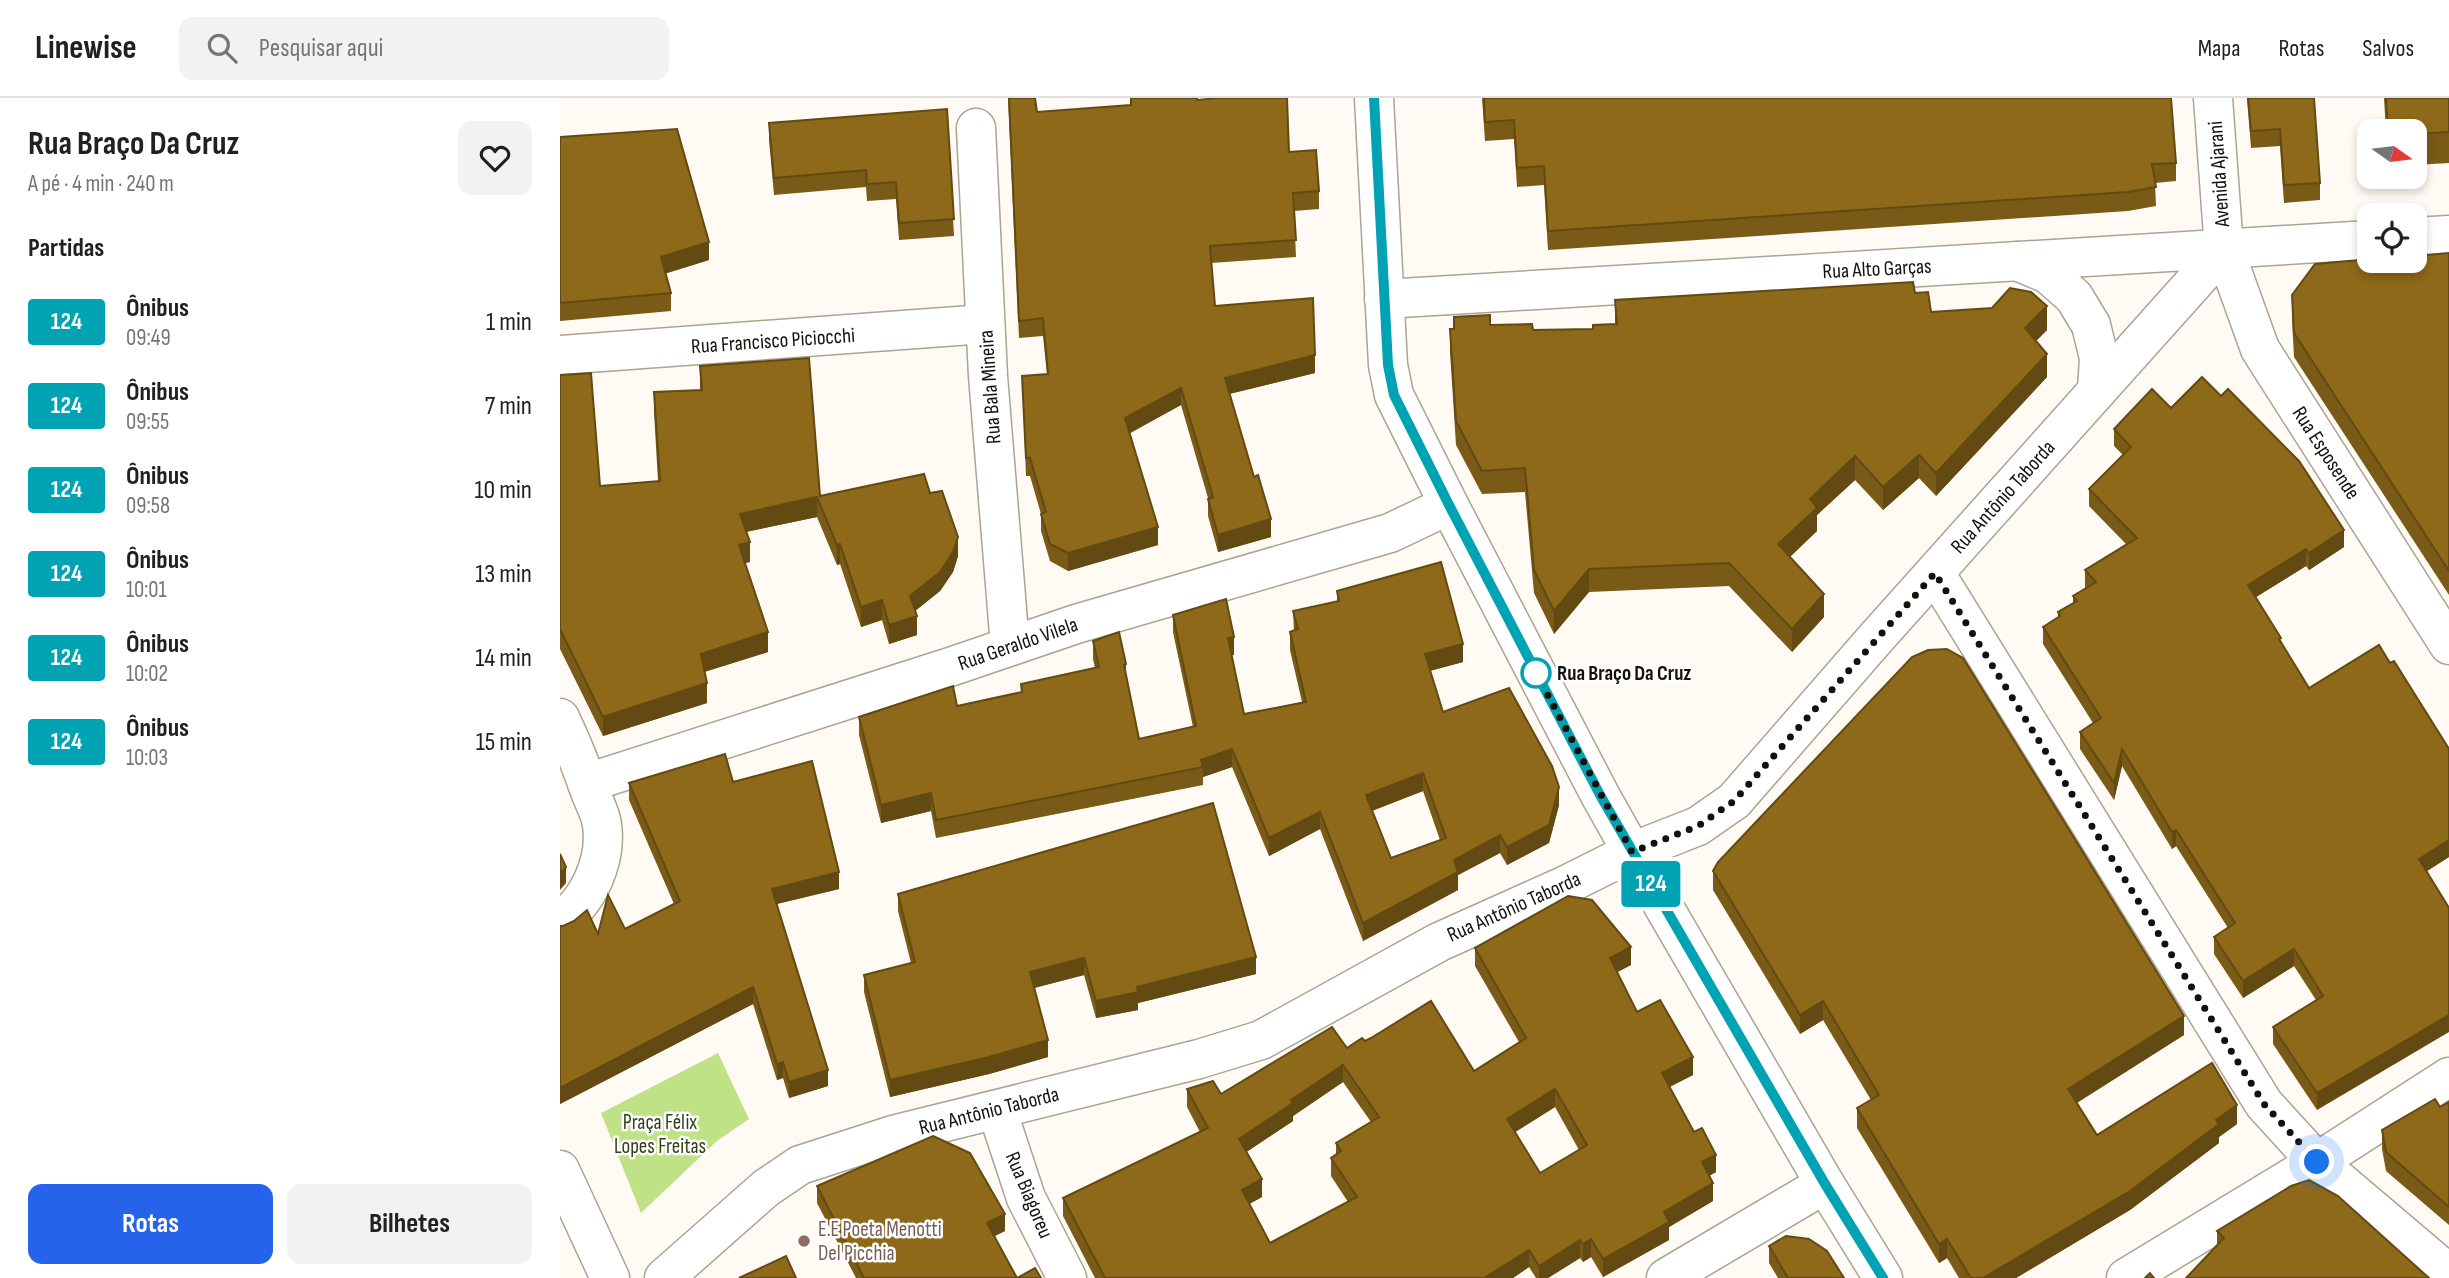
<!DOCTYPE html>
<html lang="pt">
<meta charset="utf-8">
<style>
:root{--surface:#fff;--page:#f2f2f2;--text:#202124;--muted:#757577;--line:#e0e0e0;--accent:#2563eb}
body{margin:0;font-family:"Sofia Sans Condensed",sans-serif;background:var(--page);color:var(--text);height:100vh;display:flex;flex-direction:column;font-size:26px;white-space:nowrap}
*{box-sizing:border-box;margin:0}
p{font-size:23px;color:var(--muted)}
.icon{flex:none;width:38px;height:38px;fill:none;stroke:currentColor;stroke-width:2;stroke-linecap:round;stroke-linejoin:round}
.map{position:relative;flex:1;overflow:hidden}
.sheet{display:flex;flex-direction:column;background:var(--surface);width:560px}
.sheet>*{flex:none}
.badge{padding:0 14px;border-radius:5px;font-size:24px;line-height:46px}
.needle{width:46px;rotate:104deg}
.buttons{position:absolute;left:1797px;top:21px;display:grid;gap:14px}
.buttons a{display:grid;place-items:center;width:70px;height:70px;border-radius:14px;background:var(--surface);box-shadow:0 4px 10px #0003;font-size:35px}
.you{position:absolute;width:35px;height:35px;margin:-18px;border:5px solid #fff;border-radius:50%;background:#1a73e8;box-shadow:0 0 0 10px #1a73e833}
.map>.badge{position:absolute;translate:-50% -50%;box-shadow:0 0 0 4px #fff}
h2{padding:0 28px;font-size:26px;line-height:63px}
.round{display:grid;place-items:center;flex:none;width:74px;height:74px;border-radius:14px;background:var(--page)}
.headline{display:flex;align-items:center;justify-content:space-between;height:119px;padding:0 28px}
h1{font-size:33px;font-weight:700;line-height:52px}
.primary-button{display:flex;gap:14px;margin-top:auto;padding:14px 28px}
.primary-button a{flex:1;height:80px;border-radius:14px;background:var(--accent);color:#fff;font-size:28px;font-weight:700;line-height:80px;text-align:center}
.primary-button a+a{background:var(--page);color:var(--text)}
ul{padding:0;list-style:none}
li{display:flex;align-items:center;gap:21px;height:84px;padding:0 28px}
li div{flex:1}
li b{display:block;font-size:26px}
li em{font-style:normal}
li .badge{min-width:77px;font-weight:700;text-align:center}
header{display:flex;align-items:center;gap:42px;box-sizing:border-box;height:98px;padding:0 35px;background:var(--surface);border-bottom:2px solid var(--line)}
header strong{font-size:33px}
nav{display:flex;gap:38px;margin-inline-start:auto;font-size:24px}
.search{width:490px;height:63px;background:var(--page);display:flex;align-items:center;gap:18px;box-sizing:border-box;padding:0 24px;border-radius:14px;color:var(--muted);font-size:26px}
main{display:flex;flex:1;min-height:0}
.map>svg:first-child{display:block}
.green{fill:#c0e286}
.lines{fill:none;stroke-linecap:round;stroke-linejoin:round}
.street-casing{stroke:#aca393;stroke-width:41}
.secondary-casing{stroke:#aca393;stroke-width:41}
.street{stroke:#fff;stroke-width:38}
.secondary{stroke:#fff;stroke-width:38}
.wall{fill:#795a16;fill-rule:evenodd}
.shaded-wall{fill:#634a12}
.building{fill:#8d6919;stroke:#634a12;stroke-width:2;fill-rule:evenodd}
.line-casing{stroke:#fff;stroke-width:16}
.line{stroke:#00a3b4;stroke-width:10}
.walk{stroke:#14110b;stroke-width:7;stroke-dasharray:0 12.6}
.stop-dot{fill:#fff;stroke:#00a3b4;stroke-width:3.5}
.education-dot{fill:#8d6e63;stroke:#fff;stroke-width:2.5}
.labels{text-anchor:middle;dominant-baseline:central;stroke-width:5;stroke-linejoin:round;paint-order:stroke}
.street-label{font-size:21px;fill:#14110b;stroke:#fff}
.stop-label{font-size:21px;font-weight:bold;fill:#14110b;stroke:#fff;text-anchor:start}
.park-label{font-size:21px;fill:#323f18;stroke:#fff}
.education-label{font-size:21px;fill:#785e54;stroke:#fff;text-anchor:start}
</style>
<header>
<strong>Linewise</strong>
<div class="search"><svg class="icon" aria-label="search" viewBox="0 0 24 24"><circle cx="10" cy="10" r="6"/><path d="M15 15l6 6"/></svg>Pesquisar aqui</div>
<nav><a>Mapa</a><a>Rotas</a><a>Salvos</a></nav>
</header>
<main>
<section class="sheet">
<div class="headline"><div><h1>Rua Braço Da Cruz</h1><p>A pé · 4 min · 240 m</p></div><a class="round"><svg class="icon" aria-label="heart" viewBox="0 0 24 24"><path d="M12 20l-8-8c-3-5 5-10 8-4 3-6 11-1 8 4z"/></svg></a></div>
<h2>Partidas</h2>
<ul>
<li><span class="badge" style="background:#00a3b4;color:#fff">124</span><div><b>Ônibus</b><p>09:49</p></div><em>1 min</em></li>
<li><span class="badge" style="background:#00a3b4;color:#fff">124</span><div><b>Ônibus</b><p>09:55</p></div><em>7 min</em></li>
<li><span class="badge" style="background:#00a3b4;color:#fff">124</span><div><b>Ônibus</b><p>09:58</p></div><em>10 min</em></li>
<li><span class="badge" style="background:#00a3b4;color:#fff">124</span><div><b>Ônibus</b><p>10:01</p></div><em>13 min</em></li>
<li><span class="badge" style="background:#00a3b4;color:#fff">124</span><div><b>Ônibus</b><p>10:02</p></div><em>14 min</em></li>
<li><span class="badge" style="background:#00a3b4;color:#fff">124</span><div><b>Ônibus</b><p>10:03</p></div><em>15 min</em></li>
</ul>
<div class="primary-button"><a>Rotas</a><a>Bilhetes</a></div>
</section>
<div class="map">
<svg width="1889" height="1180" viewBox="0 0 1889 1180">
<rect width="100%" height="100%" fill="#fffbf4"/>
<path class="green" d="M158,955L189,1021L157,1043L81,1115L41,1015Z"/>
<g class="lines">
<defs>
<g id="street">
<path d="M416,30L428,278L450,548"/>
<path d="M1855,139L1889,137"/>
<path d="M1664,151L1700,251L1889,547"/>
<path d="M824,201L1810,142"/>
<path d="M0,257L425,226"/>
<path d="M1375,475L1704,1006L1757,1064L1889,1176"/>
<path d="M0,620C12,645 22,670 31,696C35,706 41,717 42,727C47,762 29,803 0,823"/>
<path d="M27,685L390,569L516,526L830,435L889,407"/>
<path d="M437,1012L466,1100L507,1180"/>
<path d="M0,1072L50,1180"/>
<path d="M104,1180L206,1090L240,1067L333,1037L639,961L701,942L879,844L1004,788L1072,754L1040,697L889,407L834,297L828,267L814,0"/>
<path d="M1106,1180L1265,1086"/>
<path d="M1566,1180L1757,1064L1889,979"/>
</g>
<g id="secondary">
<path d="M1457,163L1488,176L1514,199L1531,227L1539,260L1537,293"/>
<path d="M1323,1180L1265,1086L1072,754L1138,728L1174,703L1316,540L1664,151L1653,0"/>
</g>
</defs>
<use href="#street" class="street-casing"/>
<use href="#secondary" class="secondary-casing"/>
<use href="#street" class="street"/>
<use href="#secondary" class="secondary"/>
</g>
<g class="wall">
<path d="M448,0H475L477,14L571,7V0L637,2L729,54L759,93V111L734,113L736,159L651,165L655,208L755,275L669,296L711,439L658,454L648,418V400L621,307L569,335L598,447L508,473L490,463L481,433V416L470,378H466L462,278L487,276L483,238L459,240Z"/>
<path d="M922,0H1611L1616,65V83L1595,85L1596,108L1568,113L988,152L984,87L957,89L954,41L925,43Z"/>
<path d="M1687,0H1754L1760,85V102L1724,105L1720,48L1691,50Z"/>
<path d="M1824,0H1889V65L1855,67V33H1826Z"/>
<path d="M387,11L394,138L339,142L336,101L307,103L306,89L214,97L209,42V25Z"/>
<path d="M0,39L149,162L106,175L111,195V213L0,223Z"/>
<path d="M1889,155V497L1734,259L1732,221V197Z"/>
<path d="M1355,195L1371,214L1487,232L1476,243L1487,279L1376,398L1359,380L1323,412L1295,382L1257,417V433L1230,459L1264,519L1232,554L1169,488L1029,494L994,536L974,495L965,394L922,396L896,347L890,254V231H894V219L930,227L973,232L1033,231L1055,226V202Z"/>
<path d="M140,268L260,398L370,395L398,458L393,474L380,493L355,513L357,537L329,546L322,522L301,529L280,466L277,467L257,419L186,434L190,464L185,465L208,554L144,574L147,605L43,638L0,551V277L40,388L98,383L94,314V294L140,292Z"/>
<path d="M1611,310L1784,449L1749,472L1746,468L1696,499L1721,545L1749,590L1830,565L1889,651V759L1867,773L1757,1012L1713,946V929L1756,902L1734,868L1683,900L1654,856V839L1668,830L1616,748L1612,751L1562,668L1554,702L1520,651V634L1533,625L1483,546V529L1498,519V514L1513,505V498L1526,490L1525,489V472L1566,446L1529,408V391L1563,357L1554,348V331Z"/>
<path d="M777,493L903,564L870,573L883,614L999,707L989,745L947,767L940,755L898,777V792L803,843L760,731L709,758L672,669L643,679V687L376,740L371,713L321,725L299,637V619L397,608L461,594V586L535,570L533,561V543L566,566V579L579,641L633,629L613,534V517L674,557H671L684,616L742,604L730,552V534L734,533L733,513L777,503ZM863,693L880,742L831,760L812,713Z"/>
<path d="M173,684L279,791L217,806L268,988L229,1000L223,980L217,982L193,906L0,1006V828L38,836L65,831L114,806L69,702V685Z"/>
<path d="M1153,773L1624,937L1517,1005L1537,1037L1677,1026L1659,1039V1045L1570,1112L1456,1180H1399L1387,1160L1379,1165L1297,1030V1010L1311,1002L1263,922L1240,936L1153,792Z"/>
<path d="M338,796L696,876L578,905V912L536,920L524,877L474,890L488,959L429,976L330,999L304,894V877L351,865L338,813Z"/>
<path d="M915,850L1071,867L1057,874L1077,914L1133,977L1110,989L1156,1074L1149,1078L1153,1103L1109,1129V1142L1043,1179L1031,1159L1023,1164L1020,1160L988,1180H976L969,1169L953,1180H535L503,1118V1100L640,1034L627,1009V991L661,996L805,943L914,973L959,944L915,868ZM783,984L811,1024L776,1045V1057L771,1060V1078L788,1104L710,1145L689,1106L702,1099L686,1054L733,1023V1018ZM995,1009L1019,1052L980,1075L955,1034Z"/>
<path d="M1889,1004V1127L1826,1073L1822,1051V1032L1880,1009Z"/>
<path d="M257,1088L445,1133L434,1138L457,1180H481H296L257,1105Z"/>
<path d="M1657,1133L1869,1180L1657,1147Z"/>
<path d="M1209,1148L1284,1180H1218L1209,1165Z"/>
</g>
<g class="shaded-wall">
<path d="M149,144V162L101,177V159Z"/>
<path d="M1487,208V232L1465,254V230Z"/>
<path d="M1487,256V279L1376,398V375Z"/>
<path d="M755,257V275L665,297V280Z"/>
<path d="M621,290V307L565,338V320Z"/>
<path d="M1359,357V380L1323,412V389Z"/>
<path d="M1295,358V382L1257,417V433L1218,470V446L1250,401Z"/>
<path d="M257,399V419L180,435V416Z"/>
<path d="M711,421V439L658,454V437Z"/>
<path d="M598,429V447L508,473V455Z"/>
<path d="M1784,432V449L1749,472V455Z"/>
<path d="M398,439V458L393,474L380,493L350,517V498Z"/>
<path d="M190,444V464L179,466V447Z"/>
<path d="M280,446V466L277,467V447Z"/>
<path d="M1746,451V468L1688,504V487Z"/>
<path d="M1029,471V494L994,536V513Z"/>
<path d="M1264,496V519L1232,554V531Z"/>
<path d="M322,502V522L301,529V509Z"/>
<path d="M357,518V537L329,546V527Z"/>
<path d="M208,534V554L141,575V556Z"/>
<path d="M674,539V557L668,558V540Z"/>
<path d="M903,546V564L865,574V556Z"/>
<path d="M147,585V605L43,638V619Z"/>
<path d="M672,651V669L643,679V669L641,662Z"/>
<path d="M1562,651V668L1554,702V685Z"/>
<path d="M863,675V693L806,715V697Z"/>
<path d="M999,689V707L989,745L947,767V749Z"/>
<path d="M371,695V713L321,725V707Z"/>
<path d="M760,714V731L709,758V740Z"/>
<path d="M1616,732V748L1612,751V734Z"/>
<path d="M940,737V755L898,777V792L803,843V825L894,762Z"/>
<path d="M1889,742V759L1859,778V761Z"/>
<path d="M6,769V785L0,792V776Z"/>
<path d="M279,774V791L212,807V791Z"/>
<path d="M1071,849V867L1050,878V860Z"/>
<path d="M1734,851V868L1683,900V883Z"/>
<path d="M696,859V876L578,905V912L536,920V903L577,889Z"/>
<path d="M524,860V877L470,891V874Z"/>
<path d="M193,889V906L0,1006V990Z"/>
<path d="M1263,903V922L1240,936V917Z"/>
<path d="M1889,917V934L1757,1012V995Z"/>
<path d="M1624,918V937L1508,1010V991Z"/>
<path d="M488,942V959L429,976L330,999V982Z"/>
<path d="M1133,959V977L1102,992V975Z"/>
<path d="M223,964V980L217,982V966Z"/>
<path d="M783,967V984L733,1018V1023L679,1059V1041L731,1002Z"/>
<path d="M268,972V988L229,1000V984Z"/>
<path d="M995,991V1009L947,1039V1021Z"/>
<path d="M1677,1007V1026L1659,1039V1045L1570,1112L1456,1180H1423L1656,1022Z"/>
<path d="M1156,1057V1074L1142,1082V1064Z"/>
<path d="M702,1081V1099L682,1110V1092Z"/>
<path d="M1153,1085V1103L1109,1129V1142L1043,1179V1161L1104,1114Z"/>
<path d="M445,1116V1133L427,1142V1125Z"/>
<path d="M1031,1141V1159L1023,1164V1146Z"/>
<path d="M1387,1141V1160L1379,1165V1146Z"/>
<path d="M1020,1142V1160L988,1180H979V1168Z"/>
<path d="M969,1152V1169L953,1180H924Z"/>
</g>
<g class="building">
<path d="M449,0H475L477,14L571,7V0H637V2L658,0H727L729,54L756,52L759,93L733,95L736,142L650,148L655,208L753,200L755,257L665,280L694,379L698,377L711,421L658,437L648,401L653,399L621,290L565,320L598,429L508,455L490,446L481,416L486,414L470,360H466L462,278L488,276L483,220L459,223Z"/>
<path d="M924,0H1611L1616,65L1592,66L1596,89L1568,94L988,133L984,68L957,70L954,22L925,24Z"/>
<path d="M1688,0H1754L1760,85L1724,87L1720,31L1691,33Z"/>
<path d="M1826,0H1889V34L1855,36V33H1828Z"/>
<path d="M387,11L394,121L339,125L336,84L307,86L306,72L214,80L209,25Z"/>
<path d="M117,31L149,144L101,159L111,195L0,205V39Z"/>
<path d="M1889,155V473L1734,235L1732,197L1755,166L1810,161V163H1855V158Z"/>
<path d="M1353,184L1355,195L1368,194L1371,214L1432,210L1450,190L1471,194L1487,208L1465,230L1487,256L1376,375L1359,357L1323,389L1295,358L1250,401L1257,410L1218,446L1264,496L1232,531L1169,465L1029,471L994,513L974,472L965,370L922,373L896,323L890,231H894V219L930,217V227L972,226L973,232L1033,231V227L1057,226L1055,202Z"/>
<path d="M249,260L260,398L364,376L370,395L382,393L398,439L393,454L380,474L350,498L357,518L329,527L322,502L301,509L280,446L277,447L257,399L180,416L190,444L179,447L208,534L141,556L147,585L43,619L0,531V277L31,275L40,388L100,383L94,294L142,292L140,268Z"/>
<path d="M1642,279L1661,298L1668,291L1739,363L1784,432L1749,455L1746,451L1688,487L1721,540L1719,541L1749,590L1819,547L1830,565L1834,563L1889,651V742L1859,761L1889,810V917L1757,995L1713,929L1763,898L1734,851L1683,883L1654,839L1675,825L1616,732L1612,734L1562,651L1554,685L1520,634L1541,620L1483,529L1500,518L1498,514L1517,503L1513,498L1536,484L1525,472L1577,440L1529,391L1571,349L1554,331L1592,291L1611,310Z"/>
<path d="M881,464L903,546L865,556L883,614L949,590L992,668L999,689L989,727L947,749L940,737L894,762L898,774L803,825L760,714L709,740L672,651L641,662L643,669L376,722L371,695L321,707L299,619L393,588L397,608L462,594L461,586L539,569L533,543L559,534L566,566L564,567L579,641L636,628L613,517L666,501L674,539L668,540L684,616L746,604L730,534L738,531L733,513L779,503L777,493ZM863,675L886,740L831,760L806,697Z"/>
<path d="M1387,551L1403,560L1624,918L1508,991L1537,1037L1652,965L1677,1007L1656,1022L1659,1026L1570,1093L1423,1180H1411L1387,1141L1379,1146L1297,1010L1319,997L1263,903L1240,917L1153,773L1158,764L1352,559L1368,552Z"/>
<path d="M165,656L173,684L252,663L279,774L212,791L268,972L229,984L223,964L217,966L193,889L0,990V828H3L14,823L27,812L38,836L48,797L65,831L120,803L69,685Z"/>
<path d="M653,705L696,859L577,889L578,894L536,903L524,860L470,874L488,942L429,959L330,982L304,877L355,864L338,796Z"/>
<path d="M0,756L6,769L0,776Z"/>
<path d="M1008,798L1032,802L1071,849L1050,860L1077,914L1100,902L1133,959L1102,975L1134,1034L1142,1030L1156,1057L1142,1064L1153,1085L1104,1114L1109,1124L1043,1161L1031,1141L1023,1146L1020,1142L979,1168L969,1152L924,1180H545L503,1100L648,1030L627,991L653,983L661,996L772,929L787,950L802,940L805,943L811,940L871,903L914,973L966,940L915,850ZM783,967L819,1019L776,1045L781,1053L771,1060L797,1099L710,1145L682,1092L702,1081L679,1041L733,1005L731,1002ZM995,991L1027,1047L980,1075L947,1021Z"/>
<path d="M1875,1001L1880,1009L1889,1004V1109L1826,1054L1822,1032Z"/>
<path d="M373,1038L410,1055L445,1116L427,1125L457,1180L475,1170L481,1180H304L257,1088Z"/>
<path d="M1749,1082L1778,1098L1869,1180H1626L1664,1140L1657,1133L1731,1088Z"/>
<path d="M1226,1138L1249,1141L1267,1153L1284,1180H1228L1209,1148Z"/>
<path d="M226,1158L236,1180H179Z"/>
<path d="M1590,1175L1594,1180H1585Z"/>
</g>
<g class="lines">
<defs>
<path id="line" d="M814,0L828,267L834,297L889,407L1040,697L1265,1086L1323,1180"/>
</defs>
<use href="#line" class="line-casing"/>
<use href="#line" class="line"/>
<path class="walk" d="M976,575L1072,754L1138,728L1174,703L1375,475L1704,1006L1757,1064"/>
</g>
<circle class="stop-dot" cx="976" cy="575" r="14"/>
<circle class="education-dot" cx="244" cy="1143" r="7"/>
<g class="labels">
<g class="street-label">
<text transform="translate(1659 76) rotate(-94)">Avenida Ajarani</text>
<text transform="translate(1317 171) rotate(-3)">Rua Alto Garças</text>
<text transform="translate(213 243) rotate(-4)">Rua Francisco Piciocchi</text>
<text transform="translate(430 289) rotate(-94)">Rua Bala Mineira</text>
<text transform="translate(1766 355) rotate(57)">Rua Esposende</text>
<text transform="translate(1443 399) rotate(-48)">Rua Antônio Taborda</text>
<text transform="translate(458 546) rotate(-19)">Rua Geraldo Vilela</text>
<text transform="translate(954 809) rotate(-24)">Rua Antônio Taborda</text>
<text transform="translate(429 1013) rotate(-14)">Rua Antônio Taborda</text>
<text transform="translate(469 1097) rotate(67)">Rua Biagoreu</text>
</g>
<g class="stop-label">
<text x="997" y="575">Rua Braço Da Cruz</text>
</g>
<g class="park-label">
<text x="100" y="1024">Praça Félix<tspan x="100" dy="24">Lopes Freitas</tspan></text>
</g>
<g class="education-label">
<text x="258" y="1131">E.E Poeta Menotti<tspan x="258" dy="24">Del Picchia</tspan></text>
</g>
</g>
</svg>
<div class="buttons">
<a><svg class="needle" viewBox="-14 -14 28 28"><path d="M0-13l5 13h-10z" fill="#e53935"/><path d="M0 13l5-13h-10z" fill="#757577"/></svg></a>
<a><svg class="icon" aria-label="locate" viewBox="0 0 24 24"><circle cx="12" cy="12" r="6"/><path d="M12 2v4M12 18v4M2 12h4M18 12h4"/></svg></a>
</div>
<div class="you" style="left:1757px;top:1064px"></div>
<b class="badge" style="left:1091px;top:786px;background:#00a3b4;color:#fff">124</b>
</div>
</main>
